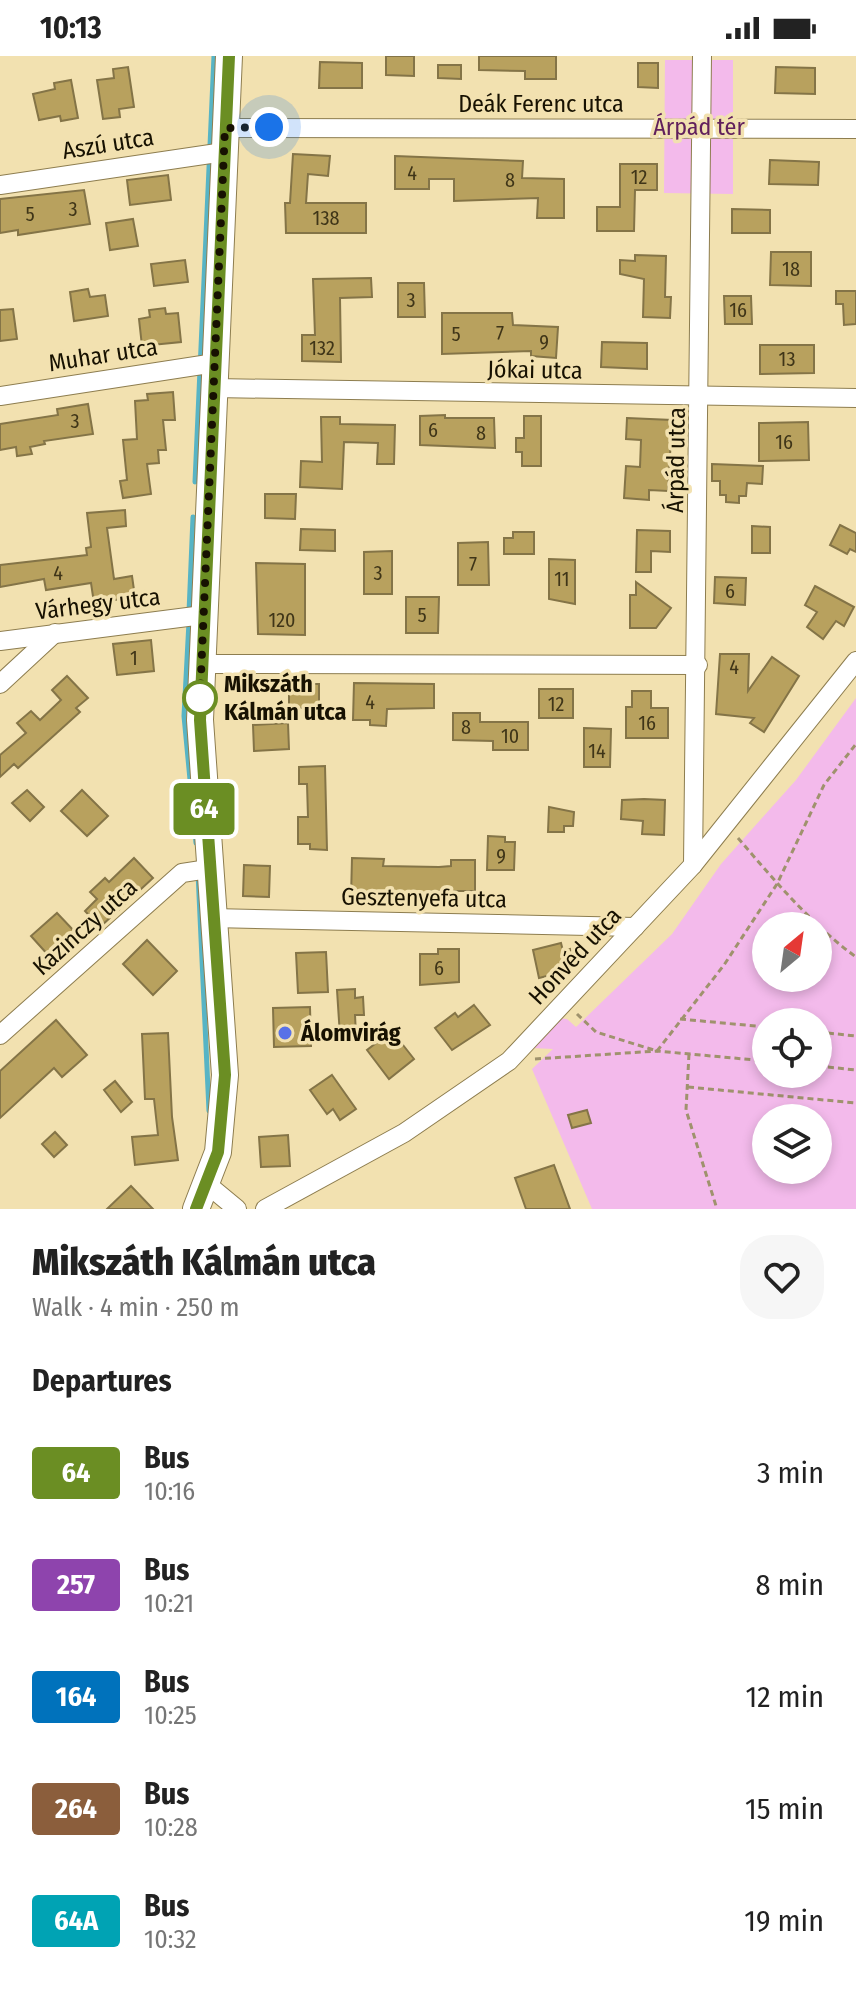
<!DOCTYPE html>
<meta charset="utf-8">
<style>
:root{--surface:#fff;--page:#f6f6f6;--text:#222;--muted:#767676}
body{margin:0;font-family:"Fira Sans Condensed",sans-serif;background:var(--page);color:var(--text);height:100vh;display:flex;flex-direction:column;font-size:30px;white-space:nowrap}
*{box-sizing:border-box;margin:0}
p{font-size:26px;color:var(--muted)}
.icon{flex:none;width:44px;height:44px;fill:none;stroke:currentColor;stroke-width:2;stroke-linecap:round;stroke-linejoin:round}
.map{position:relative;height:1153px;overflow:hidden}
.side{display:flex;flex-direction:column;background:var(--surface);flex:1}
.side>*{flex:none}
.badge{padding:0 16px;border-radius:6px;font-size:28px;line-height:52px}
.needle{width:52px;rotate:29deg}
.fabs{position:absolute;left:752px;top:856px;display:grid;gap:16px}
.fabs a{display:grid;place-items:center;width:80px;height:80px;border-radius:50%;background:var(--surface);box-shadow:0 4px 12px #0003;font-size:40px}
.you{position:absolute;width:40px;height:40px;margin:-20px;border:6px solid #fff;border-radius:50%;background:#1a73e8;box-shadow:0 0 0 12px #1a73e833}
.map>.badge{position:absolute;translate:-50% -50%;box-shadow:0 0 0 4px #fff}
h2{padding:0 32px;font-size:30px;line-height:72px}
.round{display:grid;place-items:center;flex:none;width:84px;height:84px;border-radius:32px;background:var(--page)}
.overview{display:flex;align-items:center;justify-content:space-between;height:136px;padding:0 32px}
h1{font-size:38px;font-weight:800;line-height:60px}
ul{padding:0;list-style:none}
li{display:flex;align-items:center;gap:24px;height:112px;padding:0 32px}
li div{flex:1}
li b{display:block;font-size:30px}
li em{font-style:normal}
li .badge{min-width:88px;font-weight:700;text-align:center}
.status{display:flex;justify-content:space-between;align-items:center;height:56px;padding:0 40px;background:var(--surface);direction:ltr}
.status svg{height:22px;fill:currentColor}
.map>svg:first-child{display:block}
.green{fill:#f3baeb;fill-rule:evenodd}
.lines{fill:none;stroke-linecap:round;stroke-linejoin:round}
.stream{stroke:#57b4c5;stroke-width:5}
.building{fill:#b8a15e;stroke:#847447;stroke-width:2}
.minor-casing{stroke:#8d7d4f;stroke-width:20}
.secondary-casing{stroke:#8d7d4f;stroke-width:28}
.path{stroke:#9f926d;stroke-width:3;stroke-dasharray:6 4;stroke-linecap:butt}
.minor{stroke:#fff;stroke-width:18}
.secondary{stroke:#fff;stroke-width:26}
.line-casing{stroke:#fff;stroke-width:18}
.line{stroke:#6b8e23;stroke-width:12}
.walk{stroke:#171101;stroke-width:8;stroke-dasharray:0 14.4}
.stop-dot{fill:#fff;stroke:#6b8e23;stroke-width:4}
.poi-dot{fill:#5971e7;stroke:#f2e1b0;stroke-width:3}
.labels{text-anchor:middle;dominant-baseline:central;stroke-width:7;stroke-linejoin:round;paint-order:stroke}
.number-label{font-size:20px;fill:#3f3518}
.street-label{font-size:24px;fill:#171101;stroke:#f2e1b0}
.park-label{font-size:24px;fill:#61205c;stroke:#f2e1b0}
.stop-label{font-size:24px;font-weight:bold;fill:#171101;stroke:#f2e1b0;text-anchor:start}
.poi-label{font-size:24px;font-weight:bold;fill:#171101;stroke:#f2e1b0;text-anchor:start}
</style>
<div class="status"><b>10:13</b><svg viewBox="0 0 49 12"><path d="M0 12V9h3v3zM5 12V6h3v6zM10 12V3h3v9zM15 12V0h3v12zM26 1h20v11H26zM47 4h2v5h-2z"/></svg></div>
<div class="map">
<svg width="856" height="1153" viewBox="0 0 856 1153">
<rect width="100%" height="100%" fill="#f2e1b0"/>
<g class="green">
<path d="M665,4H733V138L664,137Z"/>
<path d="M856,642V1153H592L532,1013L553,993L531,992L558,962L567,963L576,971L672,878L721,808L796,724ZM766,870H818V922H766ZM766,966H818V1018H766ZM766,1062H818V1114H766Z"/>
</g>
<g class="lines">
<g class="stream">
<path d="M195,426L214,0"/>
<path d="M189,556L193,461"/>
<path d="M189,566L184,660L196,787"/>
<path d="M198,817L209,1055"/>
</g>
</g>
<g class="building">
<path d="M386,0H414V20L386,19Z"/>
<path d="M479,0H556V23H525V15L479,14Z"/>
<path d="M320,6L362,7V32H319Z"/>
<path d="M638,7H658V32L638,31Z"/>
<path d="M438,9H461V23L438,22Z"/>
<path d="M128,11L134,51L119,53L120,61L103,63L97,24L114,22L113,13Z"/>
<path d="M776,11L815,12V38L775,37Z"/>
<path d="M71,24L78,62L61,65L60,60L39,64L33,38L55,33L54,27Z"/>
<path d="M293,98L330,100L328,120L308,118L306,147H366V177H286L285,147H290Z"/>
<path d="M395,100L523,105L522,122L564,123V162H537L538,142L454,145V123H429V133H395Z"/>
<path d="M770,104L819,106L818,129L769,128Z"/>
<path d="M620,108H657V134H635L634,175H597V151H620Z"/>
<path d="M168,119L171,144L130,149L127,124Z"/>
<path d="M84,134L90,168L18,179V174L0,177V143Z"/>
<path d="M732,153L770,154V177H732Z"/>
<path d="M133,163L138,190L110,194L106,167Z"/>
<path d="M771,196H811V230L770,229Z"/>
<path d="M635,199L666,200L665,241H671L670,262L643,261L644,223L620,218V204L635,205Z"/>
<path d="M185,204L188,226L154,230L151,208Z"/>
<path d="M371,222L372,241L340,242L341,306L302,305V279H315L313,223Z"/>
<path d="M398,227H424L425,261H398Z"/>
<path d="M88,233L90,241L105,239L108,260L74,265L70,236Z"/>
<path d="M836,235H856V268L844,269L843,248H836Z"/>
<path d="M724,240H751L752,268H725Z"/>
<path d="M165,252L166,258L178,257L181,286L142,290L139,263L150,261L149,254Z"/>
<path d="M13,253L17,283L0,285V254Z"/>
<path d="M442,257H512L513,269L558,271L556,302L531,300V295L442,298Z"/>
<path d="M602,286L647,287V313L601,311Z"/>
<path d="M760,289H814V317L760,318Z"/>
<path d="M173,336L175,364H163L166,394H158L159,407L147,408L151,438L123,442L120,425L127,424L123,384L137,383L135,345L148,344L147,338Z"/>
<path d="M88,348L93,378L44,385L45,388L30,391L32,398L17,400L16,391L0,394V368L58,359L57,353Z"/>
<path d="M445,359V362H494L495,392L420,389V360Z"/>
<path d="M524,360H541V410H522V396H516V382H524Z"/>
<path d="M321,361H340V368L395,369L394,408H377L378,387L344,386L342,433L300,431L301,405L322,406Z"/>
<path d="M627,362L672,364L668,435L649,434V444L624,442L626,410L640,411L641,384L626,383Z"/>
<path d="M808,366L809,404L759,405V367Z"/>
<path d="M712,408L763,410L762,428L747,427L746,440H739V447L726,446V439H720V425H712Z"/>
<path d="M265,438H296L295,463L265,462Z"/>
<path d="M125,454L126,470L107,472L114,523L132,520L135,541L94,547L91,527L46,534L44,523L0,531V509L87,499L86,492L91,491L87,457Z"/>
<path d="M840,469L856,477V496L850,493L847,498L830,489Z"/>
<path d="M752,470L770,471V497H752Z"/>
<path d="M301,473L335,474V495L300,494Z"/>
<path d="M637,474L670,475V496L651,495V516H636Z"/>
<path d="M513,476H534V498H504V482H513Z"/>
<path d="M488,486L489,529H458V487Z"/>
<path d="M392,495V538H364V496Z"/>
<path d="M549,503L575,504V548L549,543Z"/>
<path d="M256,507L305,508V579L258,578Z"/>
<path d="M715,521L746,522L745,549L714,547Z"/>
<path d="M636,526L671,552L656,572H630V539H636Z"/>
<path d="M815,530L854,551L844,570L836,565L823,583L807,571L817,556L805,549Z"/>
<path d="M406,541H439L438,577H406Z"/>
<path d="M151,584L154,615L117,619L113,588Z"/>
<path d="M720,598H749L748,635L772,601L799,620L764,676L750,667L754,662L716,658Z"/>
<path d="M67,620L88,642L76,652L80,656L18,712L14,708L0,721V699L26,677L17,667L31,655L40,664L61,644L52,634Z"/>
<path d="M354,627L434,628V652L387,653L386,670L370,669V664H353Z"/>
<rect x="289" y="628" width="30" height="24"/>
<rect x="539" y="633" width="34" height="29"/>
<path d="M632,635H651V652H668V682H626V651H632Z"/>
<path d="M453,657H480V666H528V694H493V685L453,684Z"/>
<path d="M288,667L289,693L254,695L253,669Z"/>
<path d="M584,672L611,673L610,711H584Z"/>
<path d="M325,710L327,794L310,793V788H298V761H308L307,728H299V711Z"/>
<path d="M27,734L44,751L30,765L12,747Z"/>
<path d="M82,734L108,760L87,780L61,755Z"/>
<path d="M644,743L665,744L664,779L642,778L643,765L621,763L622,744Z"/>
<path d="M549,751L574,756L573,770H564V776H548Z"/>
<path d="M488,780L505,781V786H515L514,814H487Z"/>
<path d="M134,802L153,822L100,871L85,855L97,843L90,836L105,822L109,826Z"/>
<path d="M352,802L384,803L383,810L439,811L451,810V804H475V835H431V842H351Z"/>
<path d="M244,809L270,810L269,841L243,840Z"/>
<path d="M57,857L75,876L49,900L31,880Z"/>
<path d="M147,884L177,915L153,939L123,908Z"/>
<path d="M561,887L563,895L570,893L573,908L565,910L567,915L539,922L533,894Z"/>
<path d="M438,893H459V926L420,929V898H438Z"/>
<path d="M326,896L328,936L298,937L296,897Z"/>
<path d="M355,933V942L363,941L364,959H355L356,979L340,980L337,934Z"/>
<path d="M474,949L490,969L452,994L435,972L455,957L458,961Z"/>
<path d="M310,951L311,990L274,991L273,952Z"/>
<path d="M56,964L87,999L62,1021L54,1012L0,1062V1015Z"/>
<path d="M392,975L414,1003L389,1023L367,994Z"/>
<path d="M168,977L172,1061L178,1104L135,1109L132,1081L158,1079L154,1043H145L142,978Z"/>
<path d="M332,1019L356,1053L340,1064L333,1053L327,1058L310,1034Z"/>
<path d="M115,1025L132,1046L121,1056L104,1034Z"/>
<path d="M587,1054L591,1067L572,1072L568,1059Z"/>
<path d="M55,1076L67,1089L54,1101L42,1088Z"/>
<path d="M288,1079L290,1110L261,1111L259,1081Z"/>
<path d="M554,1109L570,1153H526L515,1122Z"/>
<path d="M131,1130L153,1153H107Z"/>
</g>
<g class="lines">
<defs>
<g id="minor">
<path d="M225,72L856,73"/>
<path d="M0,129L224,96"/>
<path d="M214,332L856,342"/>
<path d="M0,340L215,307"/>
<path d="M0,585L203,559"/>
<path d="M201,608L698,609"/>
<path d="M0,628L55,577"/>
<path d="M693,809L702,0"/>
<path d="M212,862L635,871"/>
<path d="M0,979L182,817L208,813"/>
<path d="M208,1129L237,1153"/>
<path d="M265,1153L404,1077L509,1005L693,809L856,605"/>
</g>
<path id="secondary" d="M196,1153L218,1096L225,1019L200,664L229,0"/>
</defs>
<use href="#minor" class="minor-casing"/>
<use href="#secondary" class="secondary-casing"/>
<g class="path">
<path d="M738,782C774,824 812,869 856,901"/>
<path d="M577,958L596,976L657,995L724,909L777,828L824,729L856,688"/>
<path d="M680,963L766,971"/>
<path d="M818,976L856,980"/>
<path d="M689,998L686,1054L717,1153"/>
<path d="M535,1003L657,995L766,1005"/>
<path d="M818,1010L856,1014"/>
<path d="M688,1031L856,1047"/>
</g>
<use href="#minor" class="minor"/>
<use href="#secondary" class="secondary"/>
</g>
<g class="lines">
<defs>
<path id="line" d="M196,1153L218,1096L225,1019L200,664L229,0"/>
</defs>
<use href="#line" class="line-casing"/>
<use href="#line" class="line"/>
<path class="walk" d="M200,642L225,72L269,71"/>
</g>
<circle class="stop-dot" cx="200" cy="642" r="16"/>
<circle class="poi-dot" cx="285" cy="977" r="8"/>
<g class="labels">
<g class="number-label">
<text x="412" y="117">4</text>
<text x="639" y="121">12</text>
<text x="510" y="124">8</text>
<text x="73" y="153">3</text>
<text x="30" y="158">5</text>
<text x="326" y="162">138</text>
<text x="791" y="213">18</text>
<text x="411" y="244">3</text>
<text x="738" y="254">16</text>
<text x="500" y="277">7</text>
<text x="456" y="278">5</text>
<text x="544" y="286">9</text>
<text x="322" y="292">132</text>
<text x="787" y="303">13</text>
<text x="75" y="365">3</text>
<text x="433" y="374">6</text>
<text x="481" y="377">8</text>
<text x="784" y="386">16</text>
<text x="473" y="508">7</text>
<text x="58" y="517">4</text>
<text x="378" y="517">3</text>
<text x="562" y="523">11</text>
<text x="730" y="535">6</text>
<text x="422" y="559">5</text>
<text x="282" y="564">120</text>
<text x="134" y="602">1</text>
<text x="734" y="611">4</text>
<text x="370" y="646">4</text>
<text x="556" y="648">12</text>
<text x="647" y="667">16</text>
<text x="466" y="671">8</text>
<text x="510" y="680">10</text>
<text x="597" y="695">14</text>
<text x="501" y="800">9</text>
<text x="439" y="912">6</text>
</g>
<g class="street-label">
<text x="541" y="48">Deák Ferenc utca</text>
<text transform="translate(108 88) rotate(-9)">Aszú utca</text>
<text transform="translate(103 299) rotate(-9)">Muhar utca</text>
<text transform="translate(535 314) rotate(1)">Jókai utca</text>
<text transform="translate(676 404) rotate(-89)">Árpád utca</text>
<text transform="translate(98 548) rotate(-7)">Várhegy utca</text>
<text transform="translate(424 842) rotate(1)">Gesztenyefa utca</text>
<text transform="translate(85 871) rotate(-42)">Kazinczy utca</text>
<text transform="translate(575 900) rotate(-47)">Honvéd utca</text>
</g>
<g class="park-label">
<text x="699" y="71">Árpád tér</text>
</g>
<g class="stop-label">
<text x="224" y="628">Mikszáth<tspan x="224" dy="28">Kálmán utca</tspan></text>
</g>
<g class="poi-label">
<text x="301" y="977">Álomvirág</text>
</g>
</g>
</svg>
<div class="fabs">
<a><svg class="needle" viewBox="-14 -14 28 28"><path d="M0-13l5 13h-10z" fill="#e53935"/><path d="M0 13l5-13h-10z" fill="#767676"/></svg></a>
<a><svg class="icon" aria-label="locate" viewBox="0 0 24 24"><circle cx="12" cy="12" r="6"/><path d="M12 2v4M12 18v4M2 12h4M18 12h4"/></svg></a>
<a><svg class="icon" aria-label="layers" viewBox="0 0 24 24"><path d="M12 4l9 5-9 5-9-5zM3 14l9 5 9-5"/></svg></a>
</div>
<div class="you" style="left:269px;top:71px"></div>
<b class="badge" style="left:204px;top:753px;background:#6b8e23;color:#fff">64</b>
</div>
<section class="side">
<div class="overview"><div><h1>Mikszáth Kálmán utca</h1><p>Walk · 4 min · 250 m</p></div><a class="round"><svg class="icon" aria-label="heart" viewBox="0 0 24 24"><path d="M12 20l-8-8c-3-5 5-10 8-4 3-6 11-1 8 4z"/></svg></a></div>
<h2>Departures</h2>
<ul>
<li><span class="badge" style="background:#6b8e23;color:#fff">64</span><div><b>Bus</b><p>10:16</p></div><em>3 min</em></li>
<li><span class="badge" style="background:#8e44ad;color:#fff">257</span><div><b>Bus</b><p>10:21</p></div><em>8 min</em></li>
<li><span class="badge" style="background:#0072bc;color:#fff">164</span><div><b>Bus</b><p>10:25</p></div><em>12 min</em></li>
<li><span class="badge" style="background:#8b5e3c;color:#fff">264</span><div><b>Bus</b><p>10:28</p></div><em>15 min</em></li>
<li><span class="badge" style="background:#00a3b4;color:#fff">64A</span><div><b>Bus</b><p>10:32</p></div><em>19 min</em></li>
</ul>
</section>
